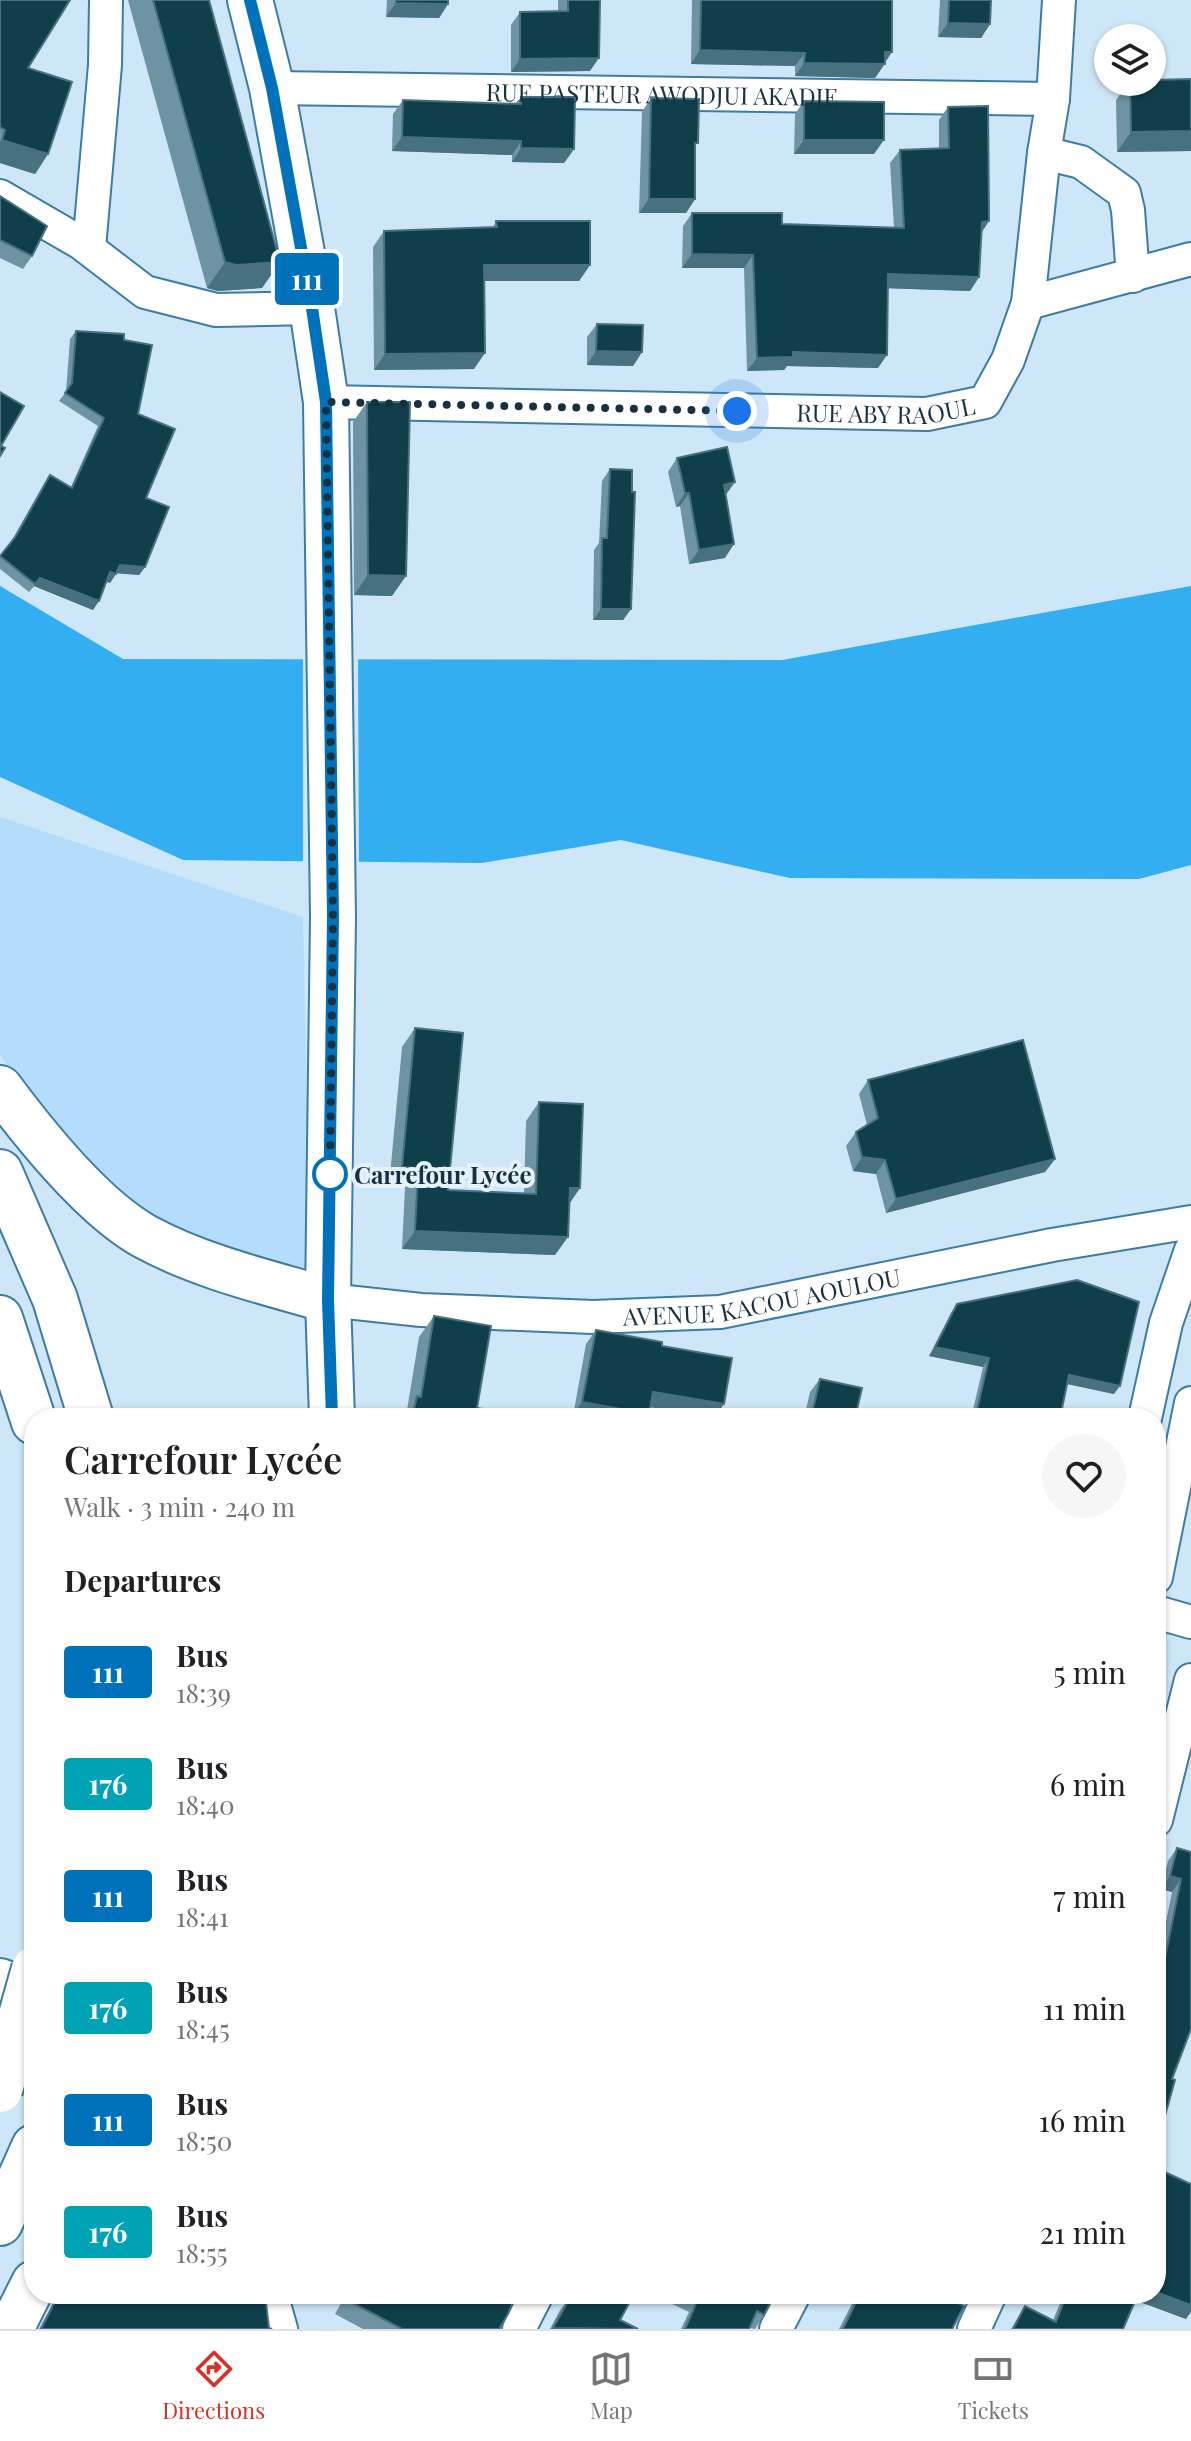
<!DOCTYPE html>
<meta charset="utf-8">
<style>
:root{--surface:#fff;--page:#f6f6f6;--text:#202124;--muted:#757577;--line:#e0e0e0;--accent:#d93025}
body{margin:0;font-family:"Playfair Display",serif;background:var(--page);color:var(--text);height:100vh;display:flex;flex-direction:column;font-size:30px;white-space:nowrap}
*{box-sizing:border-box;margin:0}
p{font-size:26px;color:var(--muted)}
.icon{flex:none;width:44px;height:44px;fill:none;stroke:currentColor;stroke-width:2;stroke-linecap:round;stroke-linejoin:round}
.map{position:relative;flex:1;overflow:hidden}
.sheet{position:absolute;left:24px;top:1408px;width:1142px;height:896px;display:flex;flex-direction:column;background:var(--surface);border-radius:32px;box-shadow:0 2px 6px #0004}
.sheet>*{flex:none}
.badge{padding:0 16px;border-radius:6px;font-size:28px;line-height:52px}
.fabs{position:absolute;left:1094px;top:24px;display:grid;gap:16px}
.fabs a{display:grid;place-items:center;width:72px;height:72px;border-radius:50%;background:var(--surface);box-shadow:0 2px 6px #0004;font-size:40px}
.you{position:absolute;width:40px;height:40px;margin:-20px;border:6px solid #fff;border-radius:50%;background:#1a73e8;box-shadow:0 0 0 12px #1a73e833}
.map>.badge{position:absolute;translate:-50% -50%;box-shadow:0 0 0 4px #fff}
h2{padding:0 40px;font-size:30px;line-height:72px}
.round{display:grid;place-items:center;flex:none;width:84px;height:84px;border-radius:42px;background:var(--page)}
.head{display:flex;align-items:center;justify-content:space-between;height:136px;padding:0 40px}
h1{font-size:38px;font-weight:600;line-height:60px}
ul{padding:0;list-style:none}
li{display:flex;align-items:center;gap:24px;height:112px;padding:0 40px}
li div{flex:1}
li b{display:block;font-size:30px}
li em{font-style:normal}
li .badge{min-width:88px;font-weight:700;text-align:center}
.tabs{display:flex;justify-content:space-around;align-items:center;height:112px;border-top:2px solid var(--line);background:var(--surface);font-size:22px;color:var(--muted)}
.tabs a{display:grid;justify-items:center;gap:4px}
.tabs .current{color:var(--accent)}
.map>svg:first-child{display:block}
.built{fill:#b3ddfa}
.water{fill:#33aff1}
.pier{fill:#cee7f8}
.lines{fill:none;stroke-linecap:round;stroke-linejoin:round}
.street-casing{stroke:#3d7ca3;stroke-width:36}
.secondary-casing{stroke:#3d7ca3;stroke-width:48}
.highway-casing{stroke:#3d7ca3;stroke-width:48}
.street{stroke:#fff;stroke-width:32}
.secondary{stroke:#fff;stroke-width:44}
.highway{stroke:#fff;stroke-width:44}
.highway-bridge-casing{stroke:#3d7ca3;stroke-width:48;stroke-linecap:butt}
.highway-bridge{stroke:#fff;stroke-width:44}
.wall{fill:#6e93a2}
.shaded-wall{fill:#48717f}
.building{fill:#0f3f4b;stroke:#48717f;stroke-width:2}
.line-casing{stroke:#fff;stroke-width:18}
.line{stroke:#0072bc;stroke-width:12}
.walk{stroke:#163141;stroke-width:8;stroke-dasharray:0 14.4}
.stop-dot{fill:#fff;stroke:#0072bc;stroke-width:4}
.labels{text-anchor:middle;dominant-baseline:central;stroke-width:8;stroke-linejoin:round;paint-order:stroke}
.street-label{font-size:24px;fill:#163141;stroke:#e6f2fb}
.stop-label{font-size:24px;font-weight:bold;fill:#163141;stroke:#e6f2fb;text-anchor:start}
</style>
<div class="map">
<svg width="1191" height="2329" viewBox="0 0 1191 2329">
<rect width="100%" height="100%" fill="#cee7f8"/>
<path class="built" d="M0,817L303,917L311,1283L153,1221L110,1187L47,1123L0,1055Z"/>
<path class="water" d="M0,586L123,659L782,660L1191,586V865L1139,879L790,878L621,840L482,863L183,860L0,777Z"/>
<path class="pier" d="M303,656H358L359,866L303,865Z"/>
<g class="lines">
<defs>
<g id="street">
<path id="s1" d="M272,88L1053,99"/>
<path d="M1044,153L1081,162L1124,193L1128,210L1133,276"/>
<path d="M0,196L81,243L145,292L216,310L312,308"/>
<path d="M89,248L105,65L106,0"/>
<path d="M1028,303L1191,259"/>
<path id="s2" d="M326,402L927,414L985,402L1008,360L1028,303L1044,153L1053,99L1059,0"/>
<path id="s3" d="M328,1300L421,1310L593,1317L720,1312L1052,1245L1191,1222"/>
<path d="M1145,1418L1166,1323L1191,1250"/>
<path d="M1156,1577L1191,1403"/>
<path d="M1156,1612L1191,1622"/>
<path d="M1156,1820L1191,1680"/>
<path d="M271,2294L281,2329"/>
<path d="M519,2329L537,2294"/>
<path d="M776,2329L794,2294"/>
<path d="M974,2329L990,2294"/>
</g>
<g id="secondary">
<path d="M250,0L272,88L312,308L326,402L333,917L328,1300L332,1418"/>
<path d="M0,1981L34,1995"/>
<path d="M11,2329L34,2283"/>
</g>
<g id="highway">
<path d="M0,1088C35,1135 93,1207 144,1236C201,1267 266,1282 328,1300"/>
<path d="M0,1172L55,1299L91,1418"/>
<path d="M0,1318L34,1422"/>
<path d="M0,2223L34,2147"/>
</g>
</defs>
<use href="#street" class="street-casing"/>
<use href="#secondary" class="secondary-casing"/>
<use href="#highway" class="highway-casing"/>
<use href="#street" class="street"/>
<use href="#secondary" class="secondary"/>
<use href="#highway" class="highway"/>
<defs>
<path id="highway-bridge" d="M0,2090L34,1969"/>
</defs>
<use href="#highway-bridge" class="highway-bridge-casing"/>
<use href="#highway-bridge" class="highway-bridge"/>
</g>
<g class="wall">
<path d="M0,0L28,68L48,154L35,174L0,163Z"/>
<path d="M128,0H209L280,262L262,288L218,291L207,288Z"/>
<path d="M387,0H448V4L439,18L386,17Z"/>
<path d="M558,0H600L590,71L511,72V25L520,12L558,11Z"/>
<path d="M692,0H892L885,64L875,78L795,76V66L691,64Z"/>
<path d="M940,0H991L990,24L981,38L938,37Z"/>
<path d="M1191,79V151L1117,152L1116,100L1129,82H1152Z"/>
<path d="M521,97L574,149L564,163L512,162V155L392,151L393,114L403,100L515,104Z"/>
<path d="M651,98L695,147V199L686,213H639L642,112Z"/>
<path d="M804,101L874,154H794L795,114Z"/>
<path d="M948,107L981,233L979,277L970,291L888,288L878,368L787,366L784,370L747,371L744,268H682L683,226L692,213L782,224L894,228L890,163L900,150L939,148V120Z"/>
<path d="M0,196L32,256L23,269L0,258Z"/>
<path d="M496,221L590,265L579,281H484L474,369L374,370L373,247L384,231L493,227Z"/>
<path d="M597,324L642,352L633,366L587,365V337Z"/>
<path d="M76,331L124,340L138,414L146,498L145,567L139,575L116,573L110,583L107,581L93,610L34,586L29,592L0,569V556L12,540L44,484L50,475L71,487L98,426L59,401L66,392L70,339Z"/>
<path d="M367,402L392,596L354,595L353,422Z"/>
<path d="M677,458L725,558L689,564L680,506L676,507L668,472Z"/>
<path d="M610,469L631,609L623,620H593L594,550L599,543L602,481Z"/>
<path d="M415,1028L448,1190L524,1193L526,1121L539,1102L580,1188L569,1204L555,1255L402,1249L405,1187L389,1186L402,1047Z"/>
<path d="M868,1080L1055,1159L1045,1172L886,1213L876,1174L853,1171L846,1146L856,1132L867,1125L859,1094Z"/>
<path d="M957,1304L1114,1394L1067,1384L1060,1418H971L983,1367L929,1356L951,1313Z"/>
<path d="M434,1316L477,1408L519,1418H402L407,1410L419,1337Z"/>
<path d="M596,1330L650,1407L646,1418H584L573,1416L586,1344Z"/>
<path d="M820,1379L855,1418H804L810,1392Z"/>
<path d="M1177,1848L1191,1852L1190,2032L1172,2079L1156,2130V1971L1172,1892L1161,1889L1168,1861Z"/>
<path d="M58,2294H265L269,2328L272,2329H39Z"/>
<path d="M346,2294H516L499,2329H363L335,2314Z"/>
<path d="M573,2294H634L620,2320L638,2329H550L560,2310Z"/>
<path d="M651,2294H775L764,2315L755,2329L750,2328L749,2329H681L689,2312Z"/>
<path d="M857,2294H940L952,2329H839Z"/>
<path d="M1064,2294H1156L1186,2319L1135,2300L1123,2329H1011L1025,2306L1053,2320Z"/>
</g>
<g class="shaded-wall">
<path d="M396,3L448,4L439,18L386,17Z"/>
<path d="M948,23L990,24L981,38L938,37Z"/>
<path d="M700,50L805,53L795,66L691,64Z"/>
<path d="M885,52H892L875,78L795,76L804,63Z"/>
<path d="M599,58L590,71L511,72L520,59Z"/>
<path d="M1191,131V151L1117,152L1131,132Z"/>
<path d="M402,137L521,141L512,155L392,151Z"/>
<path d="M2,140L48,154L35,174L0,163V142Z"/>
<path d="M804,140H884L874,154H794Z"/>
<path d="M521,148L574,149L564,163L512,162Z"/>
<path d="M649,199H695L686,213H639Z"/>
<path d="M989,221L980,235L982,222Z"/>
<path d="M692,254L753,255L744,268H682Z"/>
<path d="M225,262H280L262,288L218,291L207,288Z"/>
<path d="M484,265H590L579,281H473Z"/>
<path d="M888,274L979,277L970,291L879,288Z"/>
<path d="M596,351L642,352L633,366L587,365Z"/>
<path d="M793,352L887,355L878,368L787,366L784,370L747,371L757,358Z"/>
<path d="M485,353L474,369L374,370L385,354Z"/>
<path d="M735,482L725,496L724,485Z"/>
<path d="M685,493H689L680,506L676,507Z"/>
<path d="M734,544L725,558L689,564L699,550Z"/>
<path d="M120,565L145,567L139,575L114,573Z"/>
<path d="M110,572L116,574L110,583L104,581Z"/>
<path d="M368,575L406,576L392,596L354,595Z"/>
<path d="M40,578L99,601L93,610L34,586L29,592Z"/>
<path d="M601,609H631L623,620H593Z"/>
<path d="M862,1157L885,1160L876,1174L853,1171Z"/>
<path d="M1055,1159L1045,1172L886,1213L896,1199Z"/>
<path d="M402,1167L418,1168L405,1187L389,1186Z"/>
<path d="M570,1188H580L567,1207Z"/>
<path d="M415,1231L568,1237L555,1255L402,1249Z"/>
<path d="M935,1347L989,1358L983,1367L929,1356Z"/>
<path d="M1069,1375L1120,1386L1114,1394L1063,1383Z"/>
<path d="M653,1392L724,1404L714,1418L643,1406Z"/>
<path d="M582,1402L649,1414L646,1418H584L573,1416Z"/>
<path d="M977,1410L1016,1418H971Z"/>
<path d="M1170,1876L1181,1879L1172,1892L1161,1889Z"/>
<path d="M1156,2117L1164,2119L1156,2130Z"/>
<path d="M1156,2292L1191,2305V2312L1186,2319L1132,2299L1136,2294H1156Z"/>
</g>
<g class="building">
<path d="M0,0H70L28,68L72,82L48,154L2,140L5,130L0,127Z"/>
<path d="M153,0H209L280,262L236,265L225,262Z"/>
<path d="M396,0H448V4L396,3Z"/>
<path d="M568,0H600L599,58L520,59V12L568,11Z"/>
<path d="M701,0H892V52H885V64L804,63L805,53L700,50Z"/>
<path d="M949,0H991L990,24L948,23Z"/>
<path d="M1191,79V131L1131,132L1130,82H1152V80Z"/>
<path d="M521,97H575L574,149L521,148V141L402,137L403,100L521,104Z"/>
<path d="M651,98L699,99L698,143H695V199H649Z"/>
<path d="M804,101L884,102V140H804Z"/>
<path d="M988,106L989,221L982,222L979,277L888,274L887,355L793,352V357L757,358L753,255L692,254V213H782V224L904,228L900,150L949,148L948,107Z"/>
<path d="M0,196L47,226L32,256L0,240Z"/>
<path d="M496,221H590V265H484L485,353L385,354L384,231L497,227Z"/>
<path d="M597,324L643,325L642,352L596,351Z"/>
<path d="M76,331L124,334V340L152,345L138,414L175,429L146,498L169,507L145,567L120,565L116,574L110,572L99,601L40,578L35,584L0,556L16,536L50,475L72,488L104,418L65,393L72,383Z"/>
<path d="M0,392L24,406L1,446L5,448L0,456Z"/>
<path d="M367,402H410L406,576L368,575Z"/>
<path d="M727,447L735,482L724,485L734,544L699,550L689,493H685L677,458Z"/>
<path d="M610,469L632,470V492H635L631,609H601L602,538H607Z"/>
<path d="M415,1028L463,1033L448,1190L536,1194L539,1102L583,1104L580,1188H570L568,1237L415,1231L418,1168L402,1167Z"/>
<path d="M1023,1040L1055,1159L896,1199L885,1160L862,1157L856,1132L878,1118L868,1080Z"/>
<path d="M1077,1280L1139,1302L1120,1386L1069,1375L1060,1418H1016L977,1410L989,1358L935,1347L957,1304Z"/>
<path d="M434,1316L491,1326L477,1408L519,1415V1418H412L417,1396L421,1397Z"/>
<path d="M596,1330L662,1342V1346L732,1358L724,1404L653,1392L649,1414L582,1402Z"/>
<path d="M820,1379L862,1388L855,1418H811Z"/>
<path d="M1177,1848L1191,1852V2029L1172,2079L1175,2080L1164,2119L1156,2117V1989L1162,1973L1181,1879L1170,1876Z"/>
<path d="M1156,2168L1191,2184V2305L1156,2292Z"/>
<path d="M59,2294H265L269,2328L272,2329H41Z"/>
<path d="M348,2294H516L508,2314L499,2329H402L345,2299Z"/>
<path d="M576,2294H634L620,2320L638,2329L553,2328L571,2296L574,2297Z"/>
<path d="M693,2294H775L764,2315L757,2311L749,2329H685L699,2297Z"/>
<path d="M860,2294H940L964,2306L952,2329H843Z"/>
<path d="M1067,2294H1138L1123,2329H1013L1025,2306L1056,2322Z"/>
</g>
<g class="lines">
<defs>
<path id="line" d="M250,0L272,88L312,308L326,402L333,917L328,1300L332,1418"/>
</defs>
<use href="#line" class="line-casing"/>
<use href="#line" class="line"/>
<path class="walk" d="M330,1174L333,917L326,402L737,411"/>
</g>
<circle class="stop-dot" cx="330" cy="1174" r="16"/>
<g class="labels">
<g class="street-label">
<text stroke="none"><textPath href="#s1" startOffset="390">RUE PASTEUR AWODJUI AKADJE</textPath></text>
<text stroke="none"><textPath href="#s2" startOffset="560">RUE ABY RAOUL</textPath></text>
<text stroke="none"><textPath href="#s3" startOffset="436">AVENUE KACOU AOULOU</textPath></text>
</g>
<g class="stop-label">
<text x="354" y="1174">Carrefour Lycée</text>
</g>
</g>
</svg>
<div class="fabs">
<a><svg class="icon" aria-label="layers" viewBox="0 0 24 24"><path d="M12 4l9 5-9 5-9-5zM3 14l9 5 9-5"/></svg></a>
</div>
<div class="you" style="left:737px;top:411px"></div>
<b class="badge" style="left:307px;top:279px;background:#0072bc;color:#fff">111</b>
<section class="sheet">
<div class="head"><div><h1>Carrefour Lycée</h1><p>Walk · 3 min · 240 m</p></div><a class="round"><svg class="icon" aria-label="heart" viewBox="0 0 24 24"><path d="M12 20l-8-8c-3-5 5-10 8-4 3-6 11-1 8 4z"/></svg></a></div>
<h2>Departures</h2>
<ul>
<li><span class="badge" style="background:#0072bc;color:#fff">111</span><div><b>Bus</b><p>18:39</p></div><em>5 min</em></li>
<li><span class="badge" style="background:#00a3b4;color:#fff">176</span><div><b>Bus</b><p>18:40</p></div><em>6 min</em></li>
<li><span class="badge" style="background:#0072bc;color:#fff">111</span><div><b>Bus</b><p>18:41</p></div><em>7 min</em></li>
<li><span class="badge" style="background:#00a3b4;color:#fff">176</span><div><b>Bus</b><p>18:45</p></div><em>11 min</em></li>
<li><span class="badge" style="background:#0072bc;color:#fff">111</span><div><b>Bus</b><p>18:50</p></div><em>16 min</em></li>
<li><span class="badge" style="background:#00a3b4;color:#fff">176</span><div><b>Bus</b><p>18:55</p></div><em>21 min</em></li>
</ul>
</section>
</div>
<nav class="tabs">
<a class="current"><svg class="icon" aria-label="directions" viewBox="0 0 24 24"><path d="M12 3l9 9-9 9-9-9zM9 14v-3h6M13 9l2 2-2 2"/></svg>Directions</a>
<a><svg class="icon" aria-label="map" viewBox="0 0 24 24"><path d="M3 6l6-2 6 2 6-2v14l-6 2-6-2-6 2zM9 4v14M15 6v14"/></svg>Map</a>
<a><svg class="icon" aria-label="tickets" viewBox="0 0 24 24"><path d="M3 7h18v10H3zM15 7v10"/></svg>Tickets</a>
</nav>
